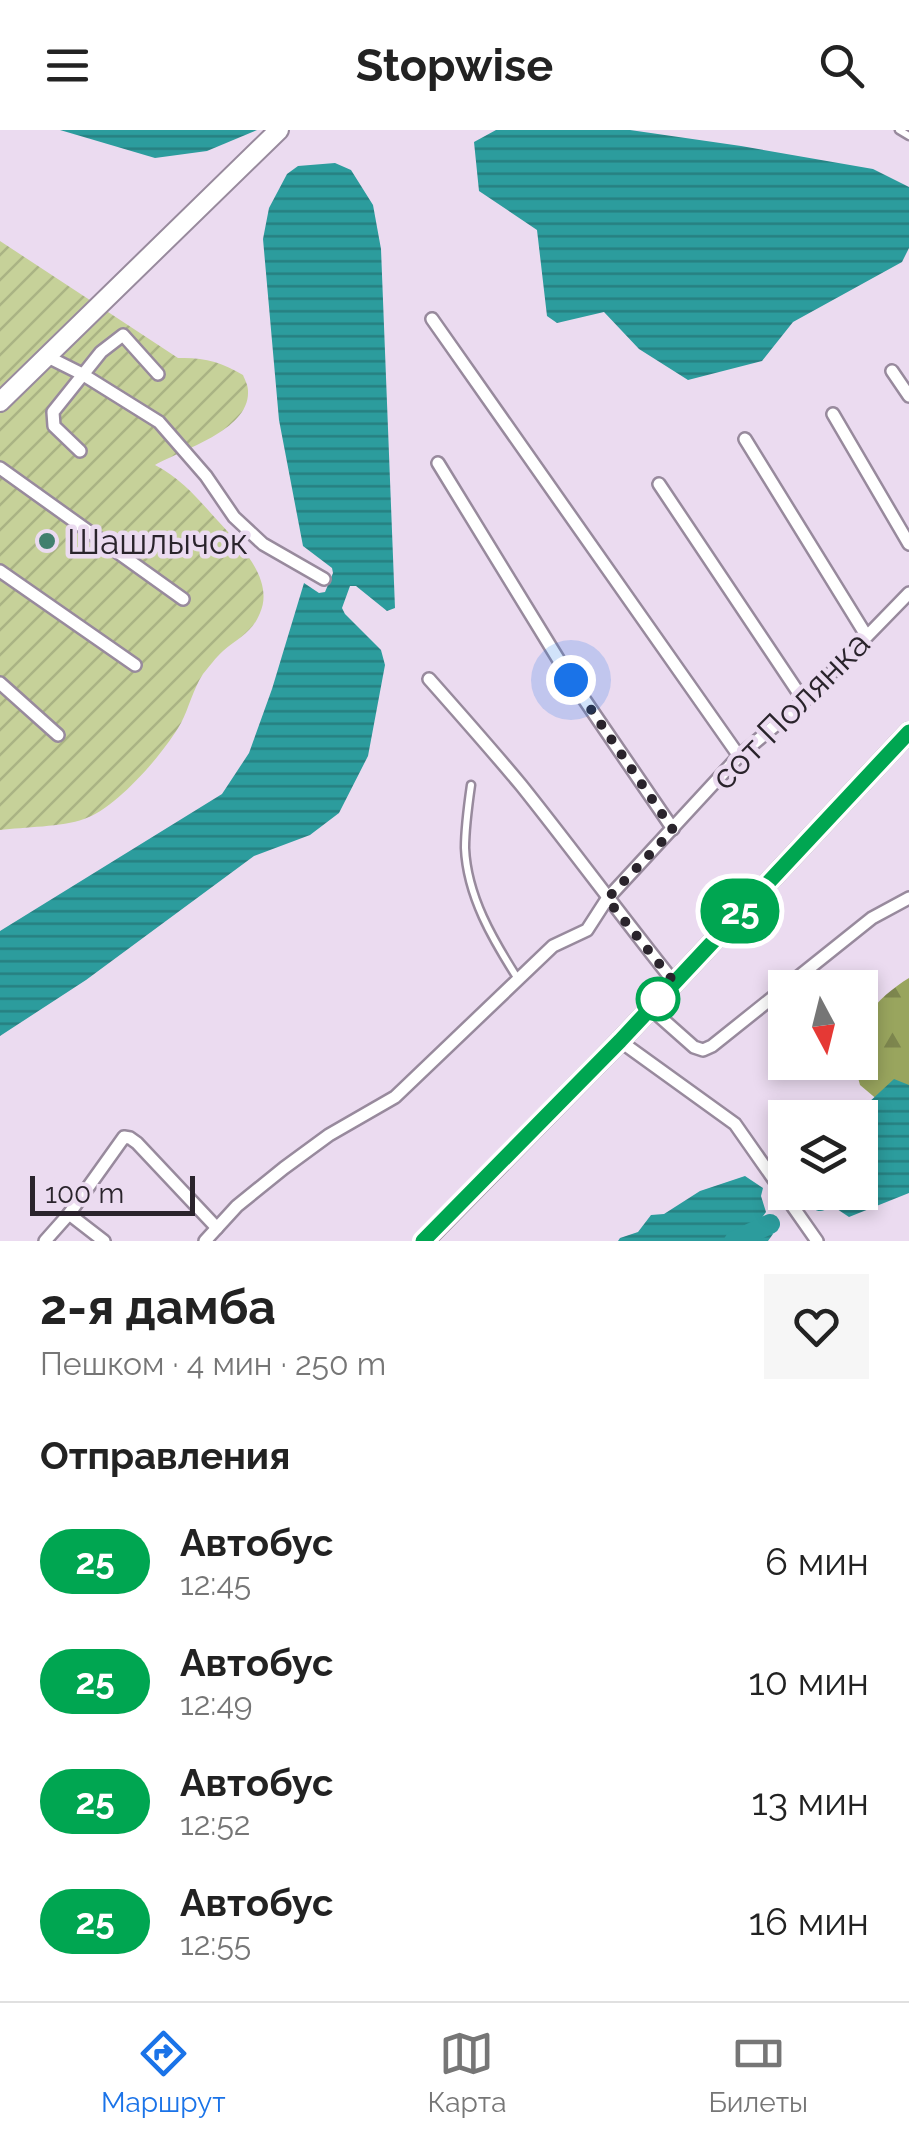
<!DOCTYPE html>
<html lang="ru">
<meta charset="utf-8">
<style>
:root{--surface:#fff;--page:#f6f6f6;--text:#222;--muted:#767676;--line:#e0e0e0;--accent:#1a73e8}
body{margin:0;font-family:Raleway,sans-serif;background:var(--page);color:var(--text);height:100vh;display:flex;flex-direction:column;font-size:38px;white-space:nowrap}
*{box-sizing:border-box;margin:0}
p{font-size:32px;color:var(--muted)}
.icon{flex:none;width:55px;height:55px;fill:none;stroke:currentColor;stroke-width:2;stroke-linecap:round;stroke-linejoin:round}
.map{position:relative;height:1111px;overflow:hidden}
.sheet{display:flex;flex-direction:column;background:var(--surface);flex:1}
.sheet>*{flex:none}
.badge{padding:0 20px;border-radius:32px;font-size:35px;line-height:65px}
.needle{width:65px;rotate:173deg}
.tools{position:absolute;left:768px;top:840px;display:grid;gap:20px}
.tools a{display:grid;place-items:center;width:110px;height:110px;border-radius:0px;background:var(--surface);box-shadow:0 5px 15px #0003;font-size:50px}
.scale{position:absolute;left:30px;bottom:25px;width:165px;box-sizing:border-box;padding-left:10px;border:5px solid #2a242c;border-top:0;font-size:28px;line-height:35px;white-space:nowrap;color:#2a242c;-webkit-text-stroke:8px #ebdbf0;paint-order:stroke}
.you{position:absolute;width:50px;height:50px;margin:-25px;border:8px solid #fff;border-radius:50%;background:#1a73e8;box-shadow:0 0 0 15px #1a73e833}
.map>.badge{position:absolute;translate:-50% -50%;box-shadow:0 0 0 5px #fff}
h2{padding:0 40px;font-size:38px;line-height:90px}
.round{display:grid;place-items:center;flex:none;width:105px;height:105px;border-radius:0px;background:var(--page)}
.head{display:flex;align-items:center;justify-content:space-between;height:170px;padding:0 40px}
h1{font-size:48px;font-weight:700;line-height:75px}
ul{padding:0;list-style:none}
li{display:flex;align-items:center;gap:30px;height:120px;padding:0 40px}
li div{flex:1}
li b{display:block;font-size:38px}
li em{font-style:normal}
li .badge{min-width:110px;font-weight:700;text-align:center}
header{display:flex;justify-content:space-between;align-items:center;height:130px;padding:0 40px;background:var(--surface);font-size:45px;font-weight:700}
.dock{display:flex;justify-content:space-around;align-items:center;height:140px;border-top:2px solid var(--line);background:var(--surface);font-size:28px;color:var(--muted)}
.dock a{display:grid;justify-items:center;gap:5px}
.dock .active{color:var(--accent)}
.map>svg:first-child{display:block}
.forest{fill:url(#forest-firs)}
.garden{fill:url(#garden-furrows)}
.water{fill:url(#water-rules)}
.lines{fill:none;stroke-linecap:round;stroke-linejoin:round}
.river{stroke:#2c9c9d;stroke-width:20}
.service-casing{stroke:#988a9d;stroke-width:11}
.minor-casing{stroke:#988a9d;stroke-width:16}
.secondary-casing{stroke:#988a9d;stroke-width:22}
.service{stroke:#fff;stroke-width:6}
.minor{stroke:#fff;stroke-width:11}
.secondary{stroke:#fff;stroke-width:18}
.line-casing{stroke:#fff;stroke-width:22}
.line{stroke:#00a651;stroke-width:15}
.walk{stroke:#2a242c;stroke-width:10;stroke-dasharray:0 18}
.poi-dot{fill:#41806d;stroke:#ebdbf0;stroke-width:4}
.stop-dot{fill:#fff;stroke:#00a651;stroke-width:5}
.labels{text-anchor:middle;dominant-baseline:central;stroke-width:9;stroke-linejoin:round;paint-order:stroke}
.poi-label{font-size:35px;fill:#2a242c;stroke:#ebdbf0;text-anchor:start}
.street-label{font-size:35px;fill:#2a242c;stroke:#ebdbf0}
</style>
<header><svg class="icon" aria-label="menu" viewBox="0 0 24 24"><path d="M4 6h16M4 12h16M4 18h16"/></svg>Stopwise<svg class="icon" aria-label="search" viewBox="0 0 24 24"><circle cx="10" cy="10" r="6"/><path d="M15 15l6 6"/></svg></header>
<div class="map">
<svg width="909" height="1111" viewBox="0 0 909 1111">
<defs>
<pattern id="forest-firs" width="22" height="20" patternUnits="userSpaceOnUse" patternTransform="scale(2.5)"><rect width="22" height="20" fill="#99a55e"/><path d="M5 1l3.5 6h-7zM16 11l3.5 6h-7z" fill="#7d864e"/></pattern>
<pattern id="garden-furrows" width="10" height="10" patternUnits="userSpaceOnUse" patternTransform="scale(2.5)"><rect width="10" height="10" fill="#c6d199"/><path d="M-1 1l2-2M0 10L10 0M9 11l2-2" fill="none" stroke="#aab384"/></pattern>
<pattern id="water-rules" width="6" height="5" patternUnits="userSpaceOnUse" patternTransform="scale(2.5)"><rect width="6" height="5" fill="#2c9c9d"/><path d="M0 2.5h6" fill="none" stroke="#267f80"/></pattern>
</defs>
<rect width="100%" height="100%" fill="#ebdbf0"/>
<path class="forest" d="M909,848V958L879,971L860,955L854,933L860,932C860,924 859,915 860,906C863,882 889,860 909,848Z"/>
<path class="garden" d="M0,111L178,228C203,227 222,232 243,245C245,250 248,255 248,261C250,300 183,319 155,335C182,349 198,369 218,391C239,414 275,449 260,483C252,503 238,508 223,521C216,527 209,537 203,544C193,559 189,578 181,593C165,622 116,679 84,689C62,697 24,697 0,700Z"/>
<g class="water">
<path d="M60,0H257L207,21L155,28Z"/>
<path d="M496,0H630L741,16L873,39L909,57V118L902,132L793,192L762,231L688,250L639,219L604,182L557,193L547,186L537,100L479,61L474,12Z"/>
<path d="M335,33L351,40L373,75L381,119L395,478L387,481L356,456H350L342,478L345,484L381,520L385,535L368,626L339,683L310,705L254,726L86,850L0,906V801L222,664L249,623L272,559L304,453L319,463L325,462L333,443L332,438L303,416L279,290L263,109L269,78L287,44L298,36Z"/>
<path d="M894,949L909,955V1063L849,1087L837,1079L835,1063L860,1062V988L853,987Z"/>
<path d="M745,1046L763,1058L761,1066L766,1082L758,1093L773,1104L768,1111H618L620,1108L638,1102L651,1085L664,1084L700,1061Z"/>
</g>
<g class="lines">
<g class="river">
<path d="M820,1071L838,1062"/>
<path d="M734,1111L770,1094"/>
</g>
<defs>
<g id="service">
<path d="M899,0L909,6"/>
<path d="M471,655C468,676 465,697 465,718C467,766 493,810 518,849"/>
</g>
<g id="minor">
<path d="M432,189L739,626"/>
<path d="M48,227L82,244L159,292L206,346L234,387L263,414L324,449"/>
<path d="M892,241L909,266"/>
<path d="M833,284L909,414"/>
<path d="M745,309L866,505"/>
<path d="M80,321L54,296L53,282L101,222L123,205L158,244"/>
<path d="M438,333L571,550L673,699"/>
<path d="M0,338L183,469"/>
<path d="M659,354L804,571"/>
<path d="M0,441L135,535"/>
<path d="M429,549C460,584 491,619 521,655C573,720 622,787 674,852"/>
<path d="M0,553L58,605"/>
<path d="M650,878L694,917L703,920L712,916L872,788L909,768"/>
<path d="M620,911L735,994L817,1111"/>
<path d="M69,1084L104,1111"/>
<path d="M45,1111L69,1084L124,1007L130,1008L137,1013L217,1098"/>
<path d="M205,1111L237,1076L284,1038L329,1005L395,967L553,816L587,800L607,769L739,626L804,571L909,463"/>
</g>
<g id="secondary">
<path d="M0,272L279,0"/>
<path d="M424,1111L620,911L909,602"/>
</g>
</defs>
<use href="#service" class="service-casing"/>
<use href="#minor" class="minor-casing"/>
<use href="#secondary" class="secondary-casing"/>
<use href="#service" class="service"/>
<use href="#minor" class="minor"/>
<use href="#secondary" class="secondary"/>
</g>
<g class="lines">
<defs>
<path id="line" d="M423,1111L620,911L909,602"/>
</defs>
<use href="#line" class="line-casing"/>
<use href="#line" class="line"/>
<path class="walk" d="M571,550L673,700L607,769L674,852L658,869"/>
</g>
<circle class="poi-dot" cx="47" cy="411" r="10"/>
<circle class="stop-dot" cx="658" cy="869" r="20"/>
<g class="labels">
<g class="poi-label">
<text x="67" y="411">Шашлычок</text>
</g>
<g class="street-label">
<text transform="translate(790 580) rotate(-45)">сот Полянка</text>
</g>
</g>
</svg>
<div class="tools">
<a><svg class="needle" viewBox="-14 -14 28 28"><path d="M0-13l5 13h-10z" fill="#e53935"/><path d="M0 13l5-13h-10z" fill="#767676"/></svg></a>
<a><svg class="icon" aria-label="layers" viewBox="0 0 24 24"><path d="M12 4l9 5-9 5-9-5zM3 14l9 5 9-5"/></svg></a>
</div>
<div class="scale">100 m</div>
<div class="you" style="left:571px;top:550px"></div>
<b class="badge" style="left:740px;top:781px;background:#00a651;color:#fff">25</b>
</div>
<section class="sheet">
<div class="head"><div><h1>2-я дамба</h1><p>Пешком · 4 мин · 250 m</p></div><a class="round"><svg class="icon" aria-label="heart" viewBox="0 0 24 24"><path d="M12 20l-8-8c-3-5 5-10 8-4 3-6 11-1 8 4z"/></svg></a></div>
<h2>Отправления</h2>
<ul>
<li><span class="badge" style="background:#00a651;color:#fff">25</span><div><b>Автобус</b><p>12:45</p></div><em>6 мин</em></li>
<li><span class="badge" style="background:#00a651;color:#fff">25</span><div><b>Автобус</b><p>12:49</p></div><em>10 мин</em></li>
<li><span class="badge" style="background:#00a651;color:#fff">25</span><div><b>Автобус</b><p>12:52</p></div><em>13 мин</em></li>
<li><span class="badge" style="background:#00a651;color:#fff">25</span><div><b>Автобус</b><p>12:55</p></div><em>16 мин</em></li>
</ul>
</section>
<nav class="dock">
<a class="active"><svg class="icon" aria-label="directions" viewBox="0 0 24 24"><path d="M12 3l9 9-9 9-9-9zM9 14v-3h6M13 9l2 2-2 2"/></svg>Маршрут</a>
<a><svg class="icon" aria-label="map" viewBox="0 0 24 24"><path d="M3 6l6-2 6 2 6-2v14l-6 2-6-2-6 2zM9 4v14M15 6v14"/></svg>Карта</a>
<a><svg class="icon" aria-label="tickets" viewBox="0 0 24 24"><path d="M3 7h18v10H3zM15 7v10"/></svg>Билеты</a>
</nav>
